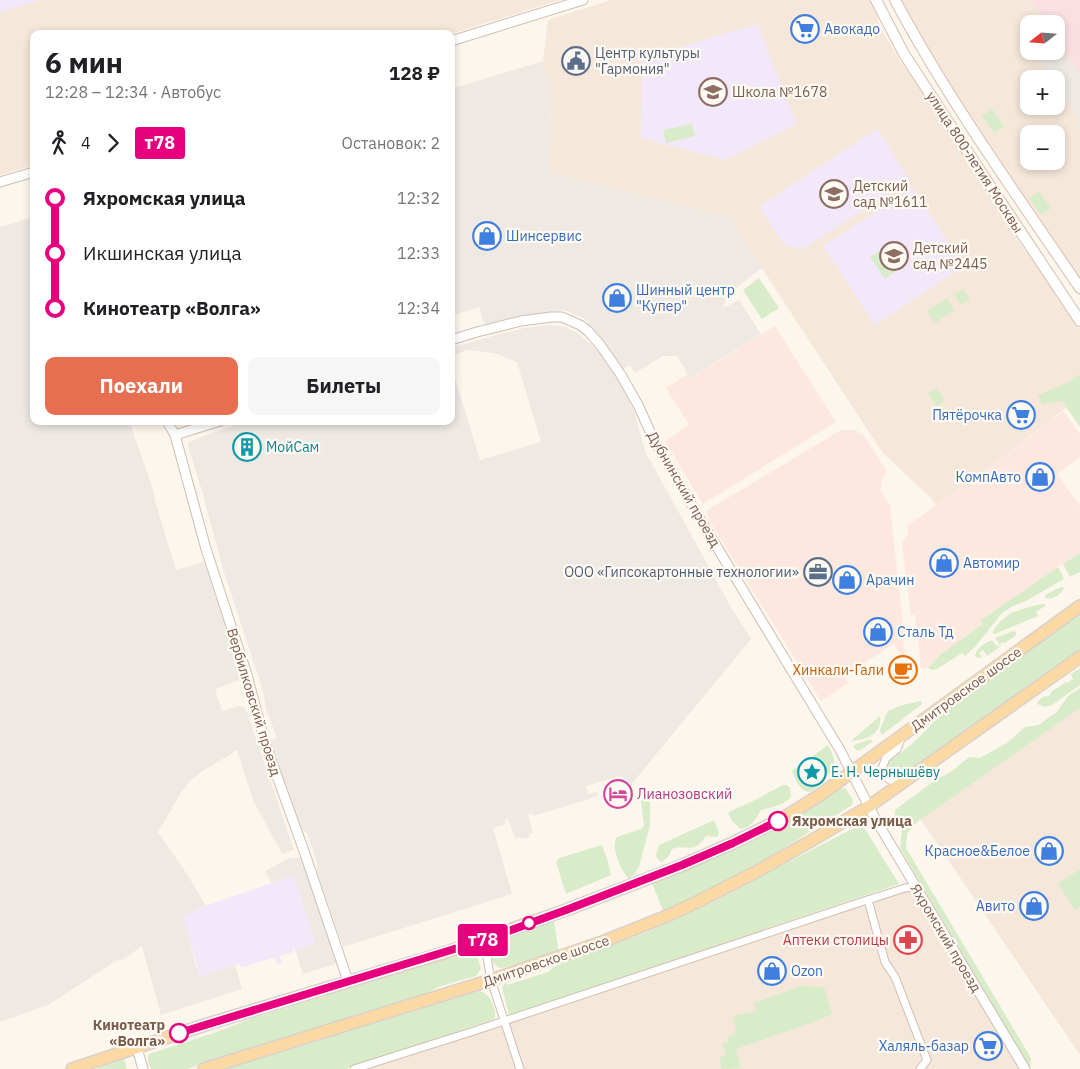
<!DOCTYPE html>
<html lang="ru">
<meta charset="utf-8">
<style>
:root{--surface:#fff;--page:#f6f6f6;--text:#202124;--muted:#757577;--accent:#e76f51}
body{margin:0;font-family:"IBM Plex Sans",sans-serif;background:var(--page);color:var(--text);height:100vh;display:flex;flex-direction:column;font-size:19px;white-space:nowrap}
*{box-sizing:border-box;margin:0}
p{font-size:16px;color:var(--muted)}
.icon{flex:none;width:28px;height:28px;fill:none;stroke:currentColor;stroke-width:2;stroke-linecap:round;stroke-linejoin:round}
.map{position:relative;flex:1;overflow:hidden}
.panel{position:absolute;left:30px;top:30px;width:425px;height:395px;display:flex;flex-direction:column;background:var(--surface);border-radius:10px;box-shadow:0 2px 8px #0003}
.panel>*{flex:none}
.badge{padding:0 10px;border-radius:4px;font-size:18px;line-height:32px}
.needle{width:32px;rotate:253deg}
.fabs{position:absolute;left:1020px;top:15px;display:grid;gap:10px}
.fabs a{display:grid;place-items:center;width:45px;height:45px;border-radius:10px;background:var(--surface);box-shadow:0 2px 8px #0003;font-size:25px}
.map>.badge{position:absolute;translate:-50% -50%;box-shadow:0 0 0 2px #fff}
.legs{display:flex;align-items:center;gap:8px;height:55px;padding:0 15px;font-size:16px}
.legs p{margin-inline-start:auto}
.head{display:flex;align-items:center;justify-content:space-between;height:85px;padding:0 15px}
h1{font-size:28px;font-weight:700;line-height:38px}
.action{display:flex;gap:10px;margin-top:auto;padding:10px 15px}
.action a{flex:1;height:58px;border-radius:10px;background:var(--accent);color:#fff;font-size:20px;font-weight:700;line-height:58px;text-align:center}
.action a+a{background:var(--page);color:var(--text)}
ul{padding:0 15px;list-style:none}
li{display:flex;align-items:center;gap:18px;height:55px;font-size:19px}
li i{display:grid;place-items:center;width:8px;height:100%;margin:0 6px;background:currentColor}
li i::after{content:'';width:12px;height:12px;margin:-6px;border:4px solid;border-radius:50%;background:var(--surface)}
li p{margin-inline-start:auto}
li:first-child i{background:linear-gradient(#0000 50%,currentColor 0)}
li:last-child i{background:linear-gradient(currentColor 50%,#0000 0)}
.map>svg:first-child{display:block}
.residential{fill:#f5e8da;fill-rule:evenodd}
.commercial{fill:#fde8e0}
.industrial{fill:#efe9e4}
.education{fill:#f3e8fa}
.medical{fill:#fbdfe3}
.green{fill:#d8ecc9}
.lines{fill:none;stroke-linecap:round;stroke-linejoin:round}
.minor-casing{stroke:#d1beb0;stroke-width:9}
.tertiary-casing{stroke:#d1beb0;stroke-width:11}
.secondary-casing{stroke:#d6c0b0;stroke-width:12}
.primary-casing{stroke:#dad1cd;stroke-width:14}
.minor{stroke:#fff;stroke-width:7}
.tertiary{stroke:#fff;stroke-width:9}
.secondary{stroke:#fff;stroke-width:10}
.primary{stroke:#fbd9a5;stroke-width:11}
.line-1-casing{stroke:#fff;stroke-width:11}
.line-1{stroke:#e6007e;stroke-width:8}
.stop-1-dot{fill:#fff;stroke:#e6007e;stroke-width:2.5}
.labels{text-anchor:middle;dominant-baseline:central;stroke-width:4.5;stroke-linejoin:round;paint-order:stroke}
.shop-label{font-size:14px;fill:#366cbe;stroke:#fffaf3;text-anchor:start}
.service-label{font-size:14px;fill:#4e5e75;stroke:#fffaf3;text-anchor:start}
.education-label{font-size:14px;fill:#785e54;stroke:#fffaf3;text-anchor:start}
.street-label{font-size:14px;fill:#7a5c4d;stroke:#fffaf3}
.culture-label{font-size:14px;fill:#0d838f;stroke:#fffaf3;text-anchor:start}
.food-label{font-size:14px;fill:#c56008;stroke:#fffaf3;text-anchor:end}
.hotel-label{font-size:14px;fill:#b23c85;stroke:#fffaf3;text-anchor:start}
.stop-label{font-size:14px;font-weight:bold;fill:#7a5c4d;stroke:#fffaf3;text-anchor:start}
.health-label{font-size:14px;fill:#be3a42;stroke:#fffaf3;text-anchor:end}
</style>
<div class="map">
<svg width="1080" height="1069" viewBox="0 0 1080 1069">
<rect width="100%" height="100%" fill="#fdf6ec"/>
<g class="residential">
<path d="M0,0H560L451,34H34V165L0,175Z"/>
<path d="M611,0H870L875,9L880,27L902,64L916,82L969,164L971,170L978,177L1001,212L1006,222L1023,248L1035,261L1051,285L1054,293L1080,330V397L994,464L936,505L932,499L882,452L729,218L550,173L552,96L543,61L548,20Z"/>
<path d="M899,0H1031L1047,24H1029V51H1034L1052,79H1029V106H1056V85L1080,120L1075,123L1080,130V280L954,93ZM1029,134H1056V161H1029Z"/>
<path d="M1080,704V1055L917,814Z"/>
<path d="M907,890H913L1021,1069H369Z"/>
</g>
<g class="commercial">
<path d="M775,326L836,422L703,504L665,441L689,425L666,388L688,374L691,378Z"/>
<path d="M1063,411L1080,434V457L1057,474L1080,506V553L1058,567L981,620L983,624L941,654L928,668H921L915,615H911L902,544L904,540L909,532L907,526L994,464Z"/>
<path d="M841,430H857L859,434L862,433L887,471L881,481L882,487L879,489L890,505L905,643H903L906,661L893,644L844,677L848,683L821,701L709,520L706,511Z"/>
</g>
<g class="industrial">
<path d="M1056,38L1080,73V130L1075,123L1080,120L1056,85V79H1052L1034,51H1056Z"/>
<path d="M543,61L552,96L550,173L729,218L762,268L736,288L725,302L723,308L739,300L761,334L690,378L677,356H663L635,373L630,365L623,369L597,333L585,319L565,310L524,316L487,326L483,321L479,307L451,316V89Z"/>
<path d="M34,217V421H129L153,489L155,501L176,570L204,562L243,679L215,689L222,711L239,706L244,707L246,709L294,850L282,854L253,800L237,750L233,751V753L204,770L190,781L182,791L158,832L187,874L206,906L197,909V911L184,916L195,963L200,976L235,965L242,989L161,1015L142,946L124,959L116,961L48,1005L0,1022V227Z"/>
<path d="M551,325L566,327L579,334L598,351L621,384L634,411L645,451L732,609L751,639L630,786L622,775L586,786L588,794L597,792L598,796L590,798V799L533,816L532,813L528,815L533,833L529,834L530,837L521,839L520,837L515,838L508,819L505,820L506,824L493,828L512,894L343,947L317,872V862L307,833L301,829L270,741L277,738L266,709L263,691L223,569L202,491L188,445L189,442L245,421H451V365L480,460L541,442L517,362L494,353L468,350L451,356V348L481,339L524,328Z"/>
<path d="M302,856L338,963L303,974L295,950L315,943L294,878L290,877L272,883L265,871L289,858H296Z"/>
</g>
<g class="education">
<path d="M0,0H40L0,12Z"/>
<path d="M757,24L797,124L724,160L641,138L642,60L716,36Z"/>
<path d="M877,129L910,180L803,249L784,245L759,207Z"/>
<path d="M913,188L964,266L875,325L823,246Z"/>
<path d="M290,877H294L315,943L295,950L294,948H292L293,952L280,956L282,963L277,964L275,957L241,968L240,964L200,976L183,916L197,911V909L213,903Z"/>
</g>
<path class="medical" d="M1031,0H1080V73L1056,38V24H1047Z"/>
<g class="green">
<path d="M992,109L1004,126L994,133L982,116Z"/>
<path d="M692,124L695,136L666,143L663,130Z"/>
<path d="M1039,191L1051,208L1041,215L1029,198Z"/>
<path d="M884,249L898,270L885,279L870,257Z"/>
<path d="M759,278L779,308L762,319L743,290Z"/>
<path d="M963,289L970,299L961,305L954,295Z"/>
<path d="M947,298L955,310L935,323L927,311Z"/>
<path d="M1080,374V427L1062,401L1042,404L1038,395L1069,382Z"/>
<path d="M937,388L945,400L937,406L928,394Z"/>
<path d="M1080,553V572L1070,577L1063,564Z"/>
<path d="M1058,567L1064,579L1026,601L1011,607L1002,613L975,647L965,656L962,653L937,669L932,670L928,668L941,654L983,624L981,620Z"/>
<path d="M1061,587H1063L1064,589C1060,595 1052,600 1045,598V595Z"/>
<path d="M1043,604H1045V606L1036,612L1038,616L995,634L992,633C1005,611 1020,609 1043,604Z"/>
<path d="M1080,614V649L902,777L895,778L889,774L886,767L888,762L912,744L943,713Z"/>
<path d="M1013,631L1016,632V635L1005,643L1003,642L1000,644L1001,646L987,656L983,650L979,653L982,657L978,658L975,656C977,648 984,643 992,640L998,647L1000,645L995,638Z"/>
<path d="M1080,668V685L1052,705L1045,707L1037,704L1038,701L1045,696L1047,697L1051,694V692L1066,682L1067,683L1073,679L1071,674Z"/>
<path d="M1080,688V708L917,822L907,834L906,848L1031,1058L1030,1068L900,848L902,832L895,823V810L934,781L952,771L969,757L980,758L1007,743L1025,727L1039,725L1049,717L1056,713L1068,696Z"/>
<path d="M920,701L922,702L921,705L883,734H881L880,730L886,715L888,711L899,706Z"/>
<path d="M880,716C882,735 867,739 851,741Z"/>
<path d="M868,740H872V742L859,751L856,750L854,747V745Z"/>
<path d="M828,745C831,751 835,758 834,764C833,770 827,775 823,780C820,783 817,789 812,791C801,795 795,779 792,771Z"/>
<path d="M783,785H787L790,788L791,797C783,806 772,807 761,810C756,819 751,828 740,829L738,826L732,821L728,813L731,811L755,800Z"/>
<path d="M842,788L846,789L853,800L852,805L773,855L732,878L664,913L652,883L739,846L785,824Z"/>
<path d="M641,800L647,802L650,801V825L639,867L634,874L629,879C623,874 616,857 615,849C614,845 615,841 617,837L641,829L644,826Z"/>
<path d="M714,820L719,833L717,837L706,836C692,856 689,843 672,849L668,857L662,862L657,859L656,855L659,845Z"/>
<path d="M858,827L863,828L867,832L899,884L509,1015L502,988L506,981L507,985L548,972L553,967L645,933L709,904L842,834Z"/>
<path d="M602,845L608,862L611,875L566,894L556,862L559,858Z"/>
<path d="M1080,869V906L1075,910L1058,884Z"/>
<path d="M554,921L559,953L501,968C492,966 490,953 489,945L490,943Z"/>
<path d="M470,952L477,956L481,968L476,976L438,987L423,995L187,1069H151C149,1064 146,1059 149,1054L214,1033L252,1018Z"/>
<path d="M801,986L824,987L832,1014L811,1023L736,1049L741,1068L722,1069L719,1058L726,1055L722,1044L728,1042V1037L736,1032L733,1016L756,1011L754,1003Z"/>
<path d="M480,991C491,994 496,1009 495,1019L346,1069H226L475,992Z"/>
<path d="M124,1059L127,1069H96Z"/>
</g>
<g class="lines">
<defs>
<g id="minor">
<path d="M902,782C891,783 884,778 882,768L886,758L897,749L902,736"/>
<path d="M868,900L885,962L895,977L927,1060L920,1069"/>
<path d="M484,940L491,980L520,1069"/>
<path d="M354,1069L474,1031L855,904L905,888L916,887"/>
</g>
<g id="tertiary">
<path d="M451,41L583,0"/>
<path d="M0,182L34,172"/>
<path d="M451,340L477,332L521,321L551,317H562L580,325L588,331L601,346L621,375L638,405L653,438L703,524L840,750L876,820L1025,1069"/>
<path d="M167,421L175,435L206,549L247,675L265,743L304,851L348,981"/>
<path d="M175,435L220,421"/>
<path d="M137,1048L143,1069"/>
</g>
<g id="secondary">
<path d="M876,0L904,54L977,166L1080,321"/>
<path d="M895,0C949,101 1016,194 1080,288"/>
</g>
<g id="primary">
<path d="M72,1069L211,1023L447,952L566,910L683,865L733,843L783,818L820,795L1080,606"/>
<path d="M204,1069L491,980L602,942L667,916L697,902L756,872L816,838L868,807L1080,657"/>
</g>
</defs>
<use href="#minor" class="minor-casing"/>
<use href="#tertiary" class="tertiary-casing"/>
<use href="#secondary" class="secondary-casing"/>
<use href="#primary" class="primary-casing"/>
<use href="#minor" class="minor"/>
<use href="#tertiary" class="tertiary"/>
<use href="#secondary" class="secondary"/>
<use href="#primary" class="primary"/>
</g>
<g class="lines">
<defs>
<path id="line-1" d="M179,1033L484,940L566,910L682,865L733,843L778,821"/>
</defs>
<use href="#line-1" class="line-1-casing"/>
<use href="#line-1" class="line-1"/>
</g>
<defs>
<symbol id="supermarket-ring" viewBox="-11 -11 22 22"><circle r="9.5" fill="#fffaf3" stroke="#3f7fe0" stroke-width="1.5"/><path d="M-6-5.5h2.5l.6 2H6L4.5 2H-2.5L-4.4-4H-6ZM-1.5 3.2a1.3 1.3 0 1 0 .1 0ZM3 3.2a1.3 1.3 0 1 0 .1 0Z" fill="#3f7fe0"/></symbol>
<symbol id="civic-ring" viewBox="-11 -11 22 22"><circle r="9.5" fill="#fffaf3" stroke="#5c6f8a" stroke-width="1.5"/><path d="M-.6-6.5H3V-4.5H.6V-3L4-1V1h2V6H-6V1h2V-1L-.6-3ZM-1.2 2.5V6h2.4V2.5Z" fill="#5c6f8a"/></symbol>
<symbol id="school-ring" viewBox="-11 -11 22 22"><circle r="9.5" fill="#fffaf3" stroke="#8d6e63" stroke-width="1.5"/><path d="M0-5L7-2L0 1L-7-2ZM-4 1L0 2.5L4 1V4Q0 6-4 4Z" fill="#8d6e63"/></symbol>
<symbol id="shop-ring" viewBox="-11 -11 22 22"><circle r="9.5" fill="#fffaf3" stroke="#3f7fe0" stroke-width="1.5"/><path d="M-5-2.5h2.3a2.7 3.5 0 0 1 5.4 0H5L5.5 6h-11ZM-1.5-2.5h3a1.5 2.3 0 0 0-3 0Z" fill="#3f7fe0"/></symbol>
<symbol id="building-ring" viewBox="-11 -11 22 22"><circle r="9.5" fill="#fffaf3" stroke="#0f9aa8" stroke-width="1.5"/><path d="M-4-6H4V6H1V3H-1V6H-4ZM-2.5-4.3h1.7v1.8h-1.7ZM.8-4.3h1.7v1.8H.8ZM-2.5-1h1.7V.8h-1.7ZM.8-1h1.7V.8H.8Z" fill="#0f9aa8"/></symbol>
<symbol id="office-ring" viewBox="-11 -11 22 22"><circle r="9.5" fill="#fffaf3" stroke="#5c6f8a" stroke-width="1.5"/><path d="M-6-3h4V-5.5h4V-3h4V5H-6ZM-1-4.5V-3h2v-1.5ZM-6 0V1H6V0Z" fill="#5c6f8a"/></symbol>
<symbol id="cafe-ring" viewBox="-11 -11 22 22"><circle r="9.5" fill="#fffaf3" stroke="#e8710a" stroke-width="1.5"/><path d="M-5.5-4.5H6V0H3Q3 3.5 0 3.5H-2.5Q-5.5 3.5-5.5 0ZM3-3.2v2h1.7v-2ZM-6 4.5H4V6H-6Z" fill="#e8710a"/></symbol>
<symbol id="sight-ring" viewBox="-11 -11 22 22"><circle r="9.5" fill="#fffaf3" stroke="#0f9aa8" stroke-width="1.5"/><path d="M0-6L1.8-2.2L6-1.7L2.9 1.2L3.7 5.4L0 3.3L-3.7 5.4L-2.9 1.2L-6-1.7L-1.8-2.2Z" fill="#0f9aa8"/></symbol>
<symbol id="hotel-ring" viewBox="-11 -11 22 22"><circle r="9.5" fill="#fffaf3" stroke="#d1479c" stroke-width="1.5"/><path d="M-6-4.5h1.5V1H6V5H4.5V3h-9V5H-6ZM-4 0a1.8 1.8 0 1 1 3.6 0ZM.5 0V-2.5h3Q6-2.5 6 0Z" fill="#d1479c"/></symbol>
<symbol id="pharmacy-ring" viewBox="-11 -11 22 22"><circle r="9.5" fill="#fffaf3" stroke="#e0444e" stroke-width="1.5"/><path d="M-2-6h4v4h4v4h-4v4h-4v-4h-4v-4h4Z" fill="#e0444e"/></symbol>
</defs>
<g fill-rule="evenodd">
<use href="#supermarket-ring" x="789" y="13" width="32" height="32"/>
<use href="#civic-ring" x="560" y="45" width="32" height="32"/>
<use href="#school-ring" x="697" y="76" width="32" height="32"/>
<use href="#school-ring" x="818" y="178" width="32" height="32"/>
<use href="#shop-ring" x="471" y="220" width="32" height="32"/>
<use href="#school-ring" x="878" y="240" width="32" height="32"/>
<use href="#shop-ring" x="601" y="282" width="32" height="32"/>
<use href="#supermarket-ring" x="1005" y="399" width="32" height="32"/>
<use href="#building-ring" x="231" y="431" width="32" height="32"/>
<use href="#shop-ring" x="1024" y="461" width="32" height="32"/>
<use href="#shop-ring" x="928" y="547" width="32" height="32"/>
<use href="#office-ring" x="802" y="556" width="32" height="32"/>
<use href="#shop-ring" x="831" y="564" width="32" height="32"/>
<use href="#shop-ring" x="862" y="616" width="32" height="32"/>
<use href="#cafe-ring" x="887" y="654" width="32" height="32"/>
<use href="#sight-ring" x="796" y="756" width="32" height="32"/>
<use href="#hotel-ring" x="602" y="778" width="32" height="32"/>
<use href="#shop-ring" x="1033" y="835" width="32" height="32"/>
<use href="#shop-ring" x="1018" y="890" width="32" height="32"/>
<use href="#pharmacy-ring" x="892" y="924" width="32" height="32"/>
<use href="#shop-ring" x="756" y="955" width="32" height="32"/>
<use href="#supermarket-ring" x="972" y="1030" width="32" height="32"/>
</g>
<g class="stop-1-dot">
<circle cx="778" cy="821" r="9"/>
<circle cx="529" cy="923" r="6"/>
<circle cx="179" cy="1033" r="9"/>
</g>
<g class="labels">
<g class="shop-label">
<text x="824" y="29">Авокадо</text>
<text x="506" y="236">Шинсервис</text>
<text x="636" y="290">Шинный центр<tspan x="636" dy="16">"Купер"</tspan></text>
<text x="1002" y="415" text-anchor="end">Пятёрочка</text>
<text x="1021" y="477" text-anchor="end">КомпАвто</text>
<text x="963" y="563">Автомир</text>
<text x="866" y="580">Арачин</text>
<text x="897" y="632">Сталь Тд</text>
<text x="1030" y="851" text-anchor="end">Красное&amp;Белое</text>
<text x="1015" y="906" text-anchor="end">Авито</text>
<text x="791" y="971">Ozon</text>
<text x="969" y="1046" text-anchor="end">Халяль-базар</text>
</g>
<g class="service-label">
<text x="595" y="53">Центр культуры<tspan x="595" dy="16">"Гармония"</tspan></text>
<text x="799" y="572" text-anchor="end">ООО «Гипсокартонные технологии»</text>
</g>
<g class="education-label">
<text x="732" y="92">Школа №1678</text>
<text x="853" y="186">Детский<tspan x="853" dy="16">сад №1611</tspan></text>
<text x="913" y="248">Детский<tspan x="913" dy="16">сад №2445</tspan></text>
</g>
<g class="street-label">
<text transform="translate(975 162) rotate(57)">улица 800-летия Москвы</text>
<text transform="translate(684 489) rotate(60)">Дубнинский проезд</text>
<text transform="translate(966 689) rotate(-36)">Дмитровское шоссе</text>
<text transform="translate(254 702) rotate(73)">Вербилковский проезд</text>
<text transform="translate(946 938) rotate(59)">Яхромский проезд</text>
<text transform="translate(546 961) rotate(-19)">Дмитровское шоссе</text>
</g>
<g class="culture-label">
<text x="266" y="447">МойСам</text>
<text x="831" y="772">Е. Н. Чернышёву</text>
</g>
<g class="food-label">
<text x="884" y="670">Хинкали-Гали</text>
</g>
<g class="hotel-label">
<text x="637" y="794">Лианозовский</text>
</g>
<g class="stop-label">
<text x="792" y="821">Яхромская улица</text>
<text x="165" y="1025" text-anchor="end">Кинотеатр<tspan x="165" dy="16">«Волга»</tspan></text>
</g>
<g class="health-label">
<text x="889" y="940">Аптеки столицы</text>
</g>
</g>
</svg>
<div class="fabs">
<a><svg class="needle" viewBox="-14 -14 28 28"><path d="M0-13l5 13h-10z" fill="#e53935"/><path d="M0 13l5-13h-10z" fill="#757577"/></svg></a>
<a>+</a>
<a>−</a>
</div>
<b class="badge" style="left:483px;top:940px;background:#e6007e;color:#fff">т78</b>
<section class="panel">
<div class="head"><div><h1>6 мин</h1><p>12:28 – 12:34 · Автобус</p></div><b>128 ₽</b></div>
<div class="legs"><svg class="icon" aria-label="walk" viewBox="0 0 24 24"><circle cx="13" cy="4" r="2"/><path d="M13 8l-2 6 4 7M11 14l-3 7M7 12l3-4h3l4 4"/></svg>4<svg class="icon" aria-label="forward" viewBox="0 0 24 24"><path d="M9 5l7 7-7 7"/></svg><b class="badge" style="background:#e6007e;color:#fff">т78</b><p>Остановок: 2</p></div>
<ul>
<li><i style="color:#e6007e"></i><b>Яхромская улица</b><p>12:32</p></li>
<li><i style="color:#e6007e"></i><span>Икшинская улица</span><p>12:33</p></li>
<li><i style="color:#e6007e"></i><b>Кинотеатр «Волга»</b><p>12:34</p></li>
</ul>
<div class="action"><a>Поехали</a><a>Билеты</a></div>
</section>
</div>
